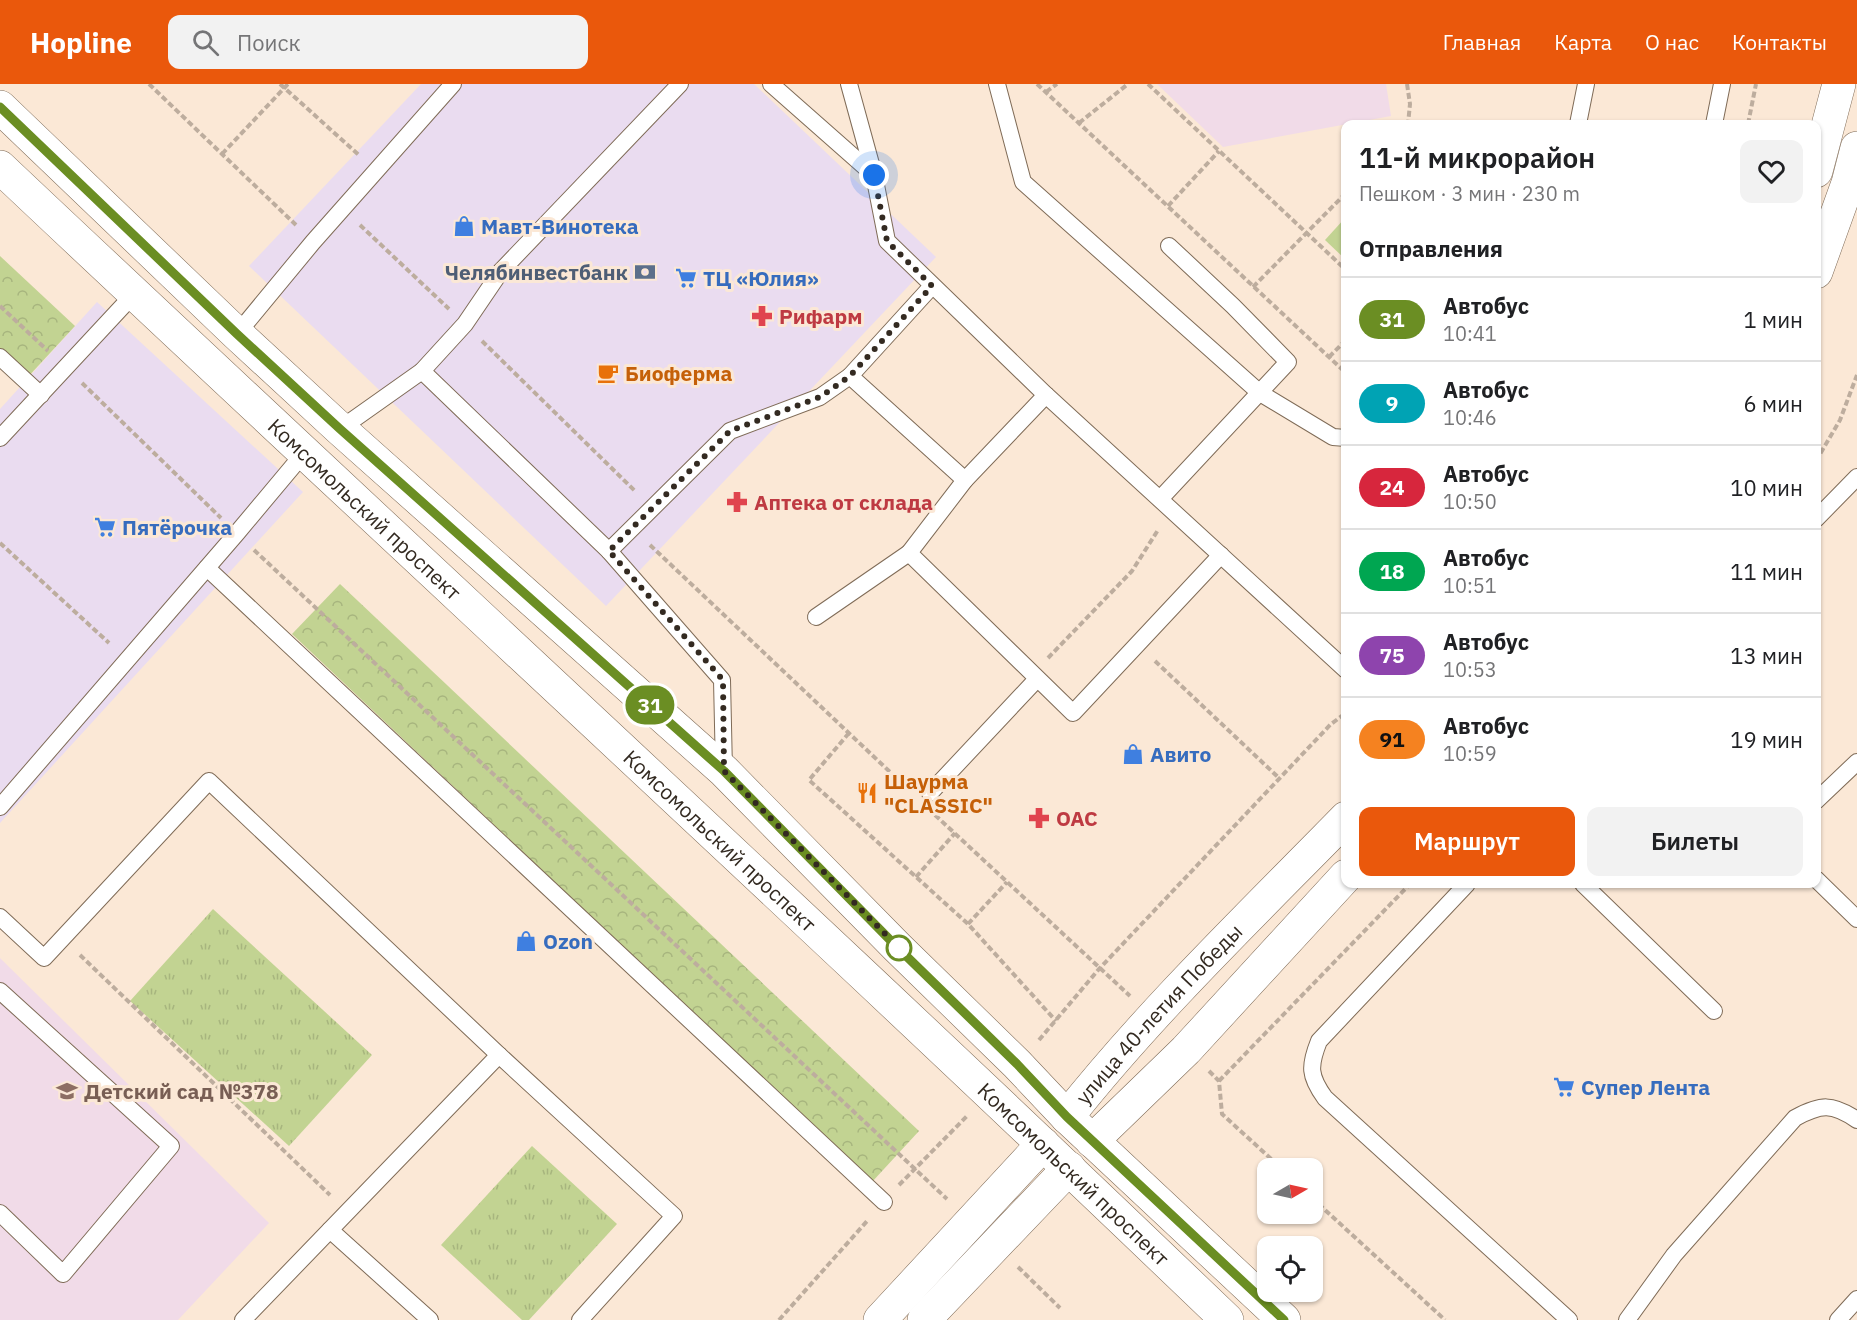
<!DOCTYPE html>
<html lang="ru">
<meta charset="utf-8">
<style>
:root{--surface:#fff;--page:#f2f2f2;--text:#202124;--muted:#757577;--line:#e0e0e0;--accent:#ea580c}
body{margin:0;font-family:"IBM Plex Sans",sans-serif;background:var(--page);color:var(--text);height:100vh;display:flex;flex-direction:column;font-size:22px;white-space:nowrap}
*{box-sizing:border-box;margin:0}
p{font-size:20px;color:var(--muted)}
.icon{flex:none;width:33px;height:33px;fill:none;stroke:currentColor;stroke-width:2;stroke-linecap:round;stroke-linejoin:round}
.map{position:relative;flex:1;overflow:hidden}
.panel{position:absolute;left:1341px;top:36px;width:480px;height:768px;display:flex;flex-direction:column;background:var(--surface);border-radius:12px;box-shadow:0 2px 4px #0004}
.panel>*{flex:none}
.badge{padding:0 12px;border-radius:20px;font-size:21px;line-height:39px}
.needle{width:39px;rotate:81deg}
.fabs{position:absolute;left:1257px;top:1074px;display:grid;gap:12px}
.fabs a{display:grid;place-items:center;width:66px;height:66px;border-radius:12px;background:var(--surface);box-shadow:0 2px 4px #0004;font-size:30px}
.you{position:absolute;width:30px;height:30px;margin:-15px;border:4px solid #fff;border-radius:50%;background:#1a73e8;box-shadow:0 0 0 9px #1a73e833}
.map>.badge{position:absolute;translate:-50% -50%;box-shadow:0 0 0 3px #fff}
h2{padding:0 18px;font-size:22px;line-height:54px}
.round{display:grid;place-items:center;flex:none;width:63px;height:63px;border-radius:12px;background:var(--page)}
.overview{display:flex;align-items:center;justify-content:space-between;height:102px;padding:0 18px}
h1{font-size:28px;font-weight:600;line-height:45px}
.action{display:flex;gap:12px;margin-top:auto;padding:12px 18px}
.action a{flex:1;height:69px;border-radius:12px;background:var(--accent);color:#fff;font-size:24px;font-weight:600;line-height:69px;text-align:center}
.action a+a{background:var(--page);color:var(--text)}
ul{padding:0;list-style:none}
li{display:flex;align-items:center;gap:18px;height:84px;padding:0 18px;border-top:2px solid var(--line)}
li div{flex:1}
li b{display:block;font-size:22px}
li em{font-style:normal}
li .badge{min-width:66px;font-weight:700;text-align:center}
header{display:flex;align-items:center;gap:36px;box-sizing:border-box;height:84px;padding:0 30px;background:var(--accent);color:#fff}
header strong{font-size:28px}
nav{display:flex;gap:33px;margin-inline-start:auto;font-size:21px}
.search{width:420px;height:54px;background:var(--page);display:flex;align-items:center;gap:15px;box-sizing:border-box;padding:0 21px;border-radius:12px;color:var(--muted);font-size:22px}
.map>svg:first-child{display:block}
.commercial{fill:#eadcf0}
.education{fill:#f1dbe8}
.grass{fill:url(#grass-tufts)}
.forest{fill:url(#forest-crowns)}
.pitch{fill:#c2d392}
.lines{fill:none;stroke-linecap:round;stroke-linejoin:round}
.service-casing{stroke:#7f6b57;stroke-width:18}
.tertiary-casing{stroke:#7f6b57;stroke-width:34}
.secondary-casing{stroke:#7f6b57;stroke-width:34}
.path{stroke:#bdad9e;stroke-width:4;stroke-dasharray:6 3;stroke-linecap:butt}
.service{stroke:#fff;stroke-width:16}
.tertiary{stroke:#fff;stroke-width:33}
.secondary{stroke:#fff;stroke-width:33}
.line-casing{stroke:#fff;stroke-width:14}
.line{stroke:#6b8e23;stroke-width:9}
.walk{stroke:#332a21;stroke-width:6;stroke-dasharray:0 10.8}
.stop-dot{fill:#fff;stroke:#6b8e23;stroke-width:3}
.labels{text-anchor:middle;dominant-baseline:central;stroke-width:6;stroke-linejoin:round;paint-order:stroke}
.shop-label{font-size:21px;font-weight:bold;fill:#366cbe;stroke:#fbe8d6;text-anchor:start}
.service-label{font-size:21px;font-weight:bold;fill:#4e5e75;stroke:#fbe8d6;text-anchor:end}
.health-label{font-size:21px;font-weight:bold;fill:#be3a42;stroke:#fbe8d6;text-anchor:start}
.food-label{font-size:21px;font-weight:bold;fill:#c56008;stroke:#fbe8d6;text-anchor:start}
.street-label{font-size:21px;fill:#332a21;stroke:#fbe8d6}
.education-label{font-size:21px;font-weight:bold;fill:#785e54;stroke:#fbe8d6;text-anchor:start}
</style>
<header>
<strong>Hopline</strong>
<div class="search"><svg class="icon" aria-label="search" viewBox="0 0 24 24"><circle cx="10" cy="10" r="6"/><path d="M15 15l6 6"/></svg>Поиск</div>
<nav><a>Главная</a><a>Карта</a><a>О нас</a><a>Контакты</a></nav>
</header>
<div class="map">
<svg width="1857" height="1236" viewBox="0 0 1857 1236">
<defs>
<pattern id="grass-tufts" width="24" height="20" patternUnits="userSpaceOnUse" patternTransform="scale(1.5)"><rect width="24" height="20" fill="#c2d392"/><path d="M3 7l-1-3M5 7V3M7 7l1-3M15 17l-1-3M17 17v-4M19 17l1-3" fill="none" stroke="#a7b57e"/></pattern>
<pattern id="forest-crowns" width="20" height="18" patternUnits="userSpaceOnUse" patternTransform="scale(1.5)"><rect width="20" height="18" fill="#c2d392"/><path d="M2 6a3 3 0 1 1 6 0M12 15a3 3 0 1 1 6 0" fill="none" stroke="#a7b57e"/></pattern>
</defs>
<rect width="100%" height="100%" fill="#fbe8d6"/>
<g class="commercial">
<path d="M421,0H754L936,173L606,522L249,182Z"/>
<path d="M97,218L303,408L0,739V325Z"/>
</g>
<g class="education">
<path d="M1157,0H1386L1391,32L1223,63Z"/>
<path d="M0,874L269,1139L178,1236H0Z"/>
</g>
<g class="grass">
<path d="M213,825L372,971L289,1062L130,917Z"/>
<path d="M532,1062L617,1140L529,1236H522L441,1161Z"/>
</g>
<g class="forest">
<path d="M0,172L75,242L27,294L0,269Z"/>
<path d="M340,500L919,1047L872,1098L292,550Z"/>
</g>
<path class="pitch" d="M1345,134V175L1325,156Z"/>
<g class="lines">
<defs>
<g id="service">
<path d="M771,0L873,90"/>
<path d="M849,0L874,91L887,157L1046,311L1346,586"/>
<path d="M997,0L1023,98L1260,309L1333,353L1346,354"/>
<path d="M1578,40L1586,0"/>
<path d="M1714,40L1722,0"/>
<path d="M237,250L313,158L453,0"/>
<path d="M0,273L41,311"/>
<path d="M422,287L609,467L722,596L724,686"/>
<path d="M850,292L932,202"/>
<path d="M1046,311L965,396L909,469L1073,629L1221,471"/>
<path d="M340,345L422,287L465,240L501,187L680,0"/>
<path d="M0,354L134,210"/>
<path d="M1160,415L1288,278L1233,222L1169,162"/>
<path d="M1816,435L1857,393"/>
<path d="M609,467L730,347L820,313L850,292L965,396"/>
<path d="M207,484L884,1118"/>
<path d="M816,533L909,469"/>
<path d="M930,709L1037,595"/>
<path d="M1816,717L1857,678"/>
<path d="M0,723L237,449L304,369"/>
<path d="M1816,795L1857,835"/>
<path d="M1467,800L1319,957C1309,982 1309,992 1325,1014L1569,1236"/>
<path d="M1583,800L1714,927"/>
<path d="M0,833L44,874L209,697L499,971L674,1132L580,1236"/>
<path d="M0,907L171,1062L63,1190L0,1129"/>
<path d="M330,1146L430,1236"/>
<path d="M243,1236L499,971"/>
<path d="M1627,1236L1674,1171L1795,1034C1821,1020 1832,1019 1857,1036"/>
<path d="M1838,1236L1857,1215"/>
</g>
<g id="tertiary">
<path d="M1816,87L1839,0"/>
<path d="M1816,188L1848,99L1857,64"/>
<path id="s1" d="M1067,1033C1152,926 1250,832 1346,734"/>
<path d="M1092,1057L1186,966L1346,792"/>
<path d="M880,1236L1043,1060"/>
<path d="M924,1236L1069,1084"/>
</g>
<g id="secondary">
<path d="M0,23L237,250L340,345L724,687L897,863L1017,980L1067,1033L1284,1236"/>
<path id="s2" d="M0,83C408,468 822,847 1227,1236"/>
</g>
</defs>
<use href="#service" class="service-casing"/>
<use href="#tertiary" class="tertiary-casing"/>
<use href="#secondary" class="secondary-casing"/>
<g class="path">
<path d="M149,0L296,141"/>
<path d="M280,0L360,72"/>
<path d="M1037,0L1346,289"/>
<path d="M1148,0L1346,186"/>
<path d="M1407,0L1410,20L1408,40"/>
<path d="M1046,8L1057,0"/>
<path d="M1079,39L1128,0"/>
<path d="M1748,40L1756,0"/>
<path d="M222,70L288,0"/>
<path d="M1168,122L1219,67"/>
<path d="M360,141L449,225"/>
<path d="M1253,203L1346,109"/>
<path d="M0,222L48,267"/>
<path d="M482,257L635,407"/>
<path d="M1329,273L1346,256"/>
<path d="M82,299L221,434"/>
<path d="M1816,377L1840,336L1857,291"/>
<path d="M0,459L109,559"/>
<path d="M650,461L908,705"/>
<path d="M254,466L947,1115"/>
<path d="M1048,574L1132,487L1158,446"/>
<path d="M1155,577L1279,694"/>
<path d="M849,649L809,696L968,840L1056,937"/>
<path d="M935,731L1130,912"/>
<path d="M916,793L955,749"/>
<path d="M968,840L1007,798"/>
<path d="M80,871L330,1111"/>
<path d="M1039,956L1099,885L1331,640L1346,629"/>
<path d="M1209,987L1219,997L1222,1030L1281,1084"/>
<path d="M1219,997L1410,800"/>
<path d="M899,1101L968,1031"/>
<path d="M1312,1114L1445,1236"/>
<path d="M1018,1183L1060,1224"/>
<path d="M779,1236L868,1136"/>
</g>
<use href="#service" class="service"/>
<use href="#tertiary" class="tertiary"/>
<use href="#secondary" class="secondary"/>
</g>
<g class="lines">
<defs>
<path id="line" d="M0,23L237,250L340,345L724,687L897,863L1017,980L1067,1033L1284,1236"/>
</defs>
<use href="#line" class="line-casing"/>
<use href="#line" class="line"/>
<path class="walk" d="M874,91L887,157L932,202L850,292L820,313L730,347L609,467L723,596L724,687L899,864"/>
</g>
<defs>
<symbol id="shop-bare" viewBox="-9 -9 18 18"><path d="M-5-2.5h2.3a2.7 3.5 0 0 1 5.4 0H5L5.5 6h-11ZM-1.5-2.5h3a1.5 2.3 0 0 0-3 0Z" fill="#3f7fe0" stroke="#fbe8d6" stroke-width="2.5" paint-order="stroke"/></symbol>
<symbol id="bank-bare" viewBox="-9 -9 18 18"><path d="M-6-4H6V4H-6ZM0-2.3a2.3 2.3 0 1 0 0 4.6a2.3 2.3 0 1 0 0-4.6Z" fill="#5c6f8a" stroke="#fbe8d6" stroke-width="2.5" paint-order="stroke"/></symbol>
<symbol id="supermarket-bare" viewBox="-9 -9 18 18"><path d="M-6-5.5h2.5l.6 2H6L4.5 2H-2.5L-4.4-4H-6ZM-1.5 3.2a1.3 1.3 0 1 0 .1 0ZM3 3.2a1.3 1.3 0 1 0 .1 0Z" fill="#3f7fe0" stroke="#fbe8d6" stroke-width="2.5" paint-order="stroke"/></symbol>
<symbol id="pharmacy-bare" viewBox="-9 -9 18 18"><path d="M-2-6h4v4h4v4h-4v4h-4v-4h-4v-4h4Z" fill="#e0444e" stroke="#fbe8d6" stroke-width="2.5" paint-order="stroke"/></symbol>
<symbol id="cafe-bare" viewBox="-9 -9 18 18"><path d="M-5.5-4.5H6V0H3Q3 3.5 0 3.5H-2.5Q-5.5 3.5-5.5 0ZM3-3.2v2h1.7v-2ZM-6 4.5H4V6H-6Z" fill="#e8710a" stroke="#fbe8d6" stroke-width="2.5" paint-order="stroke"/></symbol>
<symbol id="restaurant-bare" viewBox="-9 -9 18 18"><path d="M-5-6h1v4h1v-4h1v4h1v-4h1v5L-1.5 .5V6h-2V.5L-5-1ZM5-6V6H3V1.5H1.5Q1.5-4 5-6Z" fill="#e8710a" stroke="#fbe8d6" stroke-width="2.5" paint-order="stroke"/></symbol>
<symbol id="school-bare" viewBox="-9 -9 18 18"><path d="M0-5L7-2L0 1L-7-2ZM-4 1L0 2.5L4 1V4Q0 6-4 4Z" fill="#8d6e63" stroke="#fbe8d6" stroke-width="2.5" paint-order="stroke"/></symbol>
</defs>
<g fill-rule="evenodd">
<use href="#shop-bare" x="449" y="127" width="30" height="30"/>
<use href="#bank-bare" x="630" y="173" width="30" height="30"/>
<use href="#supermarket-bare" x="671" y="179" width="30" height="30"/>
<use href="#pharmacy-bare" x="747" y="217" width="30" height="30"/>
<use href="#cafe-bare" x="593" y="274" width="30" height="30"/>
<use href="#pharmacy-bare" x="722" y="403" width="30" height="30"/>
<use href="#supermarket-bare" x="90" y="428" width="30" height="30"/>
<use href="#shop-bare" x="1118" y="655" width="30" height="30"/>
<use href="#restaurant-bare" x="852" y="694" width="30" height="30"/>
<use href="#pharmacy-bare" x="1024" y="719" width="30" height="30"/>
<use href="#shop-bare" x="511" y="842" width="30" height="30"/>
<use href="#supermarket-bare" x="1549" y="988" width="30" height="30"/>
<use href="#school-bare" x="52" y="992" width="30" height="30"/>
</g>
<circle class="stop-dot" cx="899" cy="864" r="12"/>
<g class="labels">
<g class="shop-label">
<text x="481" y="142">Мавт-Винотека</text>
<text x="703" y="194">ТЦ «Юлия»</text>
<text x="122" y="443">Пятёрочка</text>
<text x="1150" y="670">Авито</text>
<text x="543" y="857">Ozon</text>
<text x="1581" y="1003">Супер Лента</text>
</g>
<g class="service-label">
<text x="628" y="188">Челябинвестбанк</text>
</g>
<g class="health-label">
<text x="779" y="232">Рифарм</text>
<text x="754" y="418">Аптека от склада</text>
<text x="1056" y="734">ОАС</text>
</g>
<g class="food-label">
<text x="625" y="289">Биоферма</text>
<text x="884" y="697">Шаурма<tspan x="884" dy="24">"CLASSIC"</tspan></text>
</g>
<g class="street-label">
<text stroke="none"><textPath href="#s2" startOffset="500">Комсомольский проспект</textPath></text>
<text stroke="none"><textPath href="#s2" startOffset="986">Комсомольский проспект</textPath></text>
<text stroke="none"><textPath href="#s1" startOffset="138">улица 40-летия Победы</textPath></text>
<text stroke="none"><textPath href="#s2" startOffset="1472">Комсомольский проспект</textPath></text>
</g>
<g class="education-label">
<text x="84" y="1007">Детский сад №378</text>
</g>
</g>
</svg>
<div class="fabs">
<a><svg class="needle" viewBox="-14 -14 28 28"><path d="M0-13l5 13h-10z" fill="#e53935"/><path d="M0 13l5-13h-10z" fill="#757577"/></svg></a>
<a><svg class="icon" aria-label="locate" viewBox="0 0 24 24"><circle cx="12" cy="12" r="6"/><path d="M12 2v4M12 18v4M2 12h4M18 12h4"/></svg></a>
</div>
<div class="you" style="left:874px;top:91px"></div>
<b class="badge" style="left:650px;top:621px;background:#6b8e23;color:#fff">31</b>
<section class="panel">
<div class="overview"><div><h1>11-й микрорайон</h1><p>Пешком · 3 мин · 230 m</p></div><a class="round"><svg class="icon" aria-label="heart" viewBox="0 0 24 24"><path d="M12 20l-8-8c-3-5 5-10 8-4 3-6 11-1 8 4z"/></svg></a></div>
<h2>Отправления</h2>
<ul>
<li><span class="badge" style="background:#6b8e23;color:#fff">31</span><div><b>Автобус</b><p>10:41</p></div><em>1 мин</em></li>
<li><span class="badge" style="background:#00a3b4;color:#fff">9</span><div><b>Автобус</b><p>10:46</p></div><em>6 мин</em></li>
<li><span class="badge" style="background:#d7263d;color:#fff">24</span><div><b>Автобус</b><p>10:50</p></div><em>10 мин</em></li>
<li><span class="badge" style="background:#00a651;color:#fff">18</span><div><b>Автобус</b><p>10:51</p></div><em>11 мин</em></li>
<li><span class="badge" style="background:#8e44ad;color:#fff">75</span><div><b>Автобус</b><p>10:53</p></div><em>13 мин</em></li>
<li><span class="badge" style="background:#f58220;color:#111">91</span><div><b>Автобус</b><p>10:59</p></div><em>19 мин</em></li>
</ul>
<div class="action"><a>Маршрут</a><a>Билеты</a></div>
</section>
</div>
